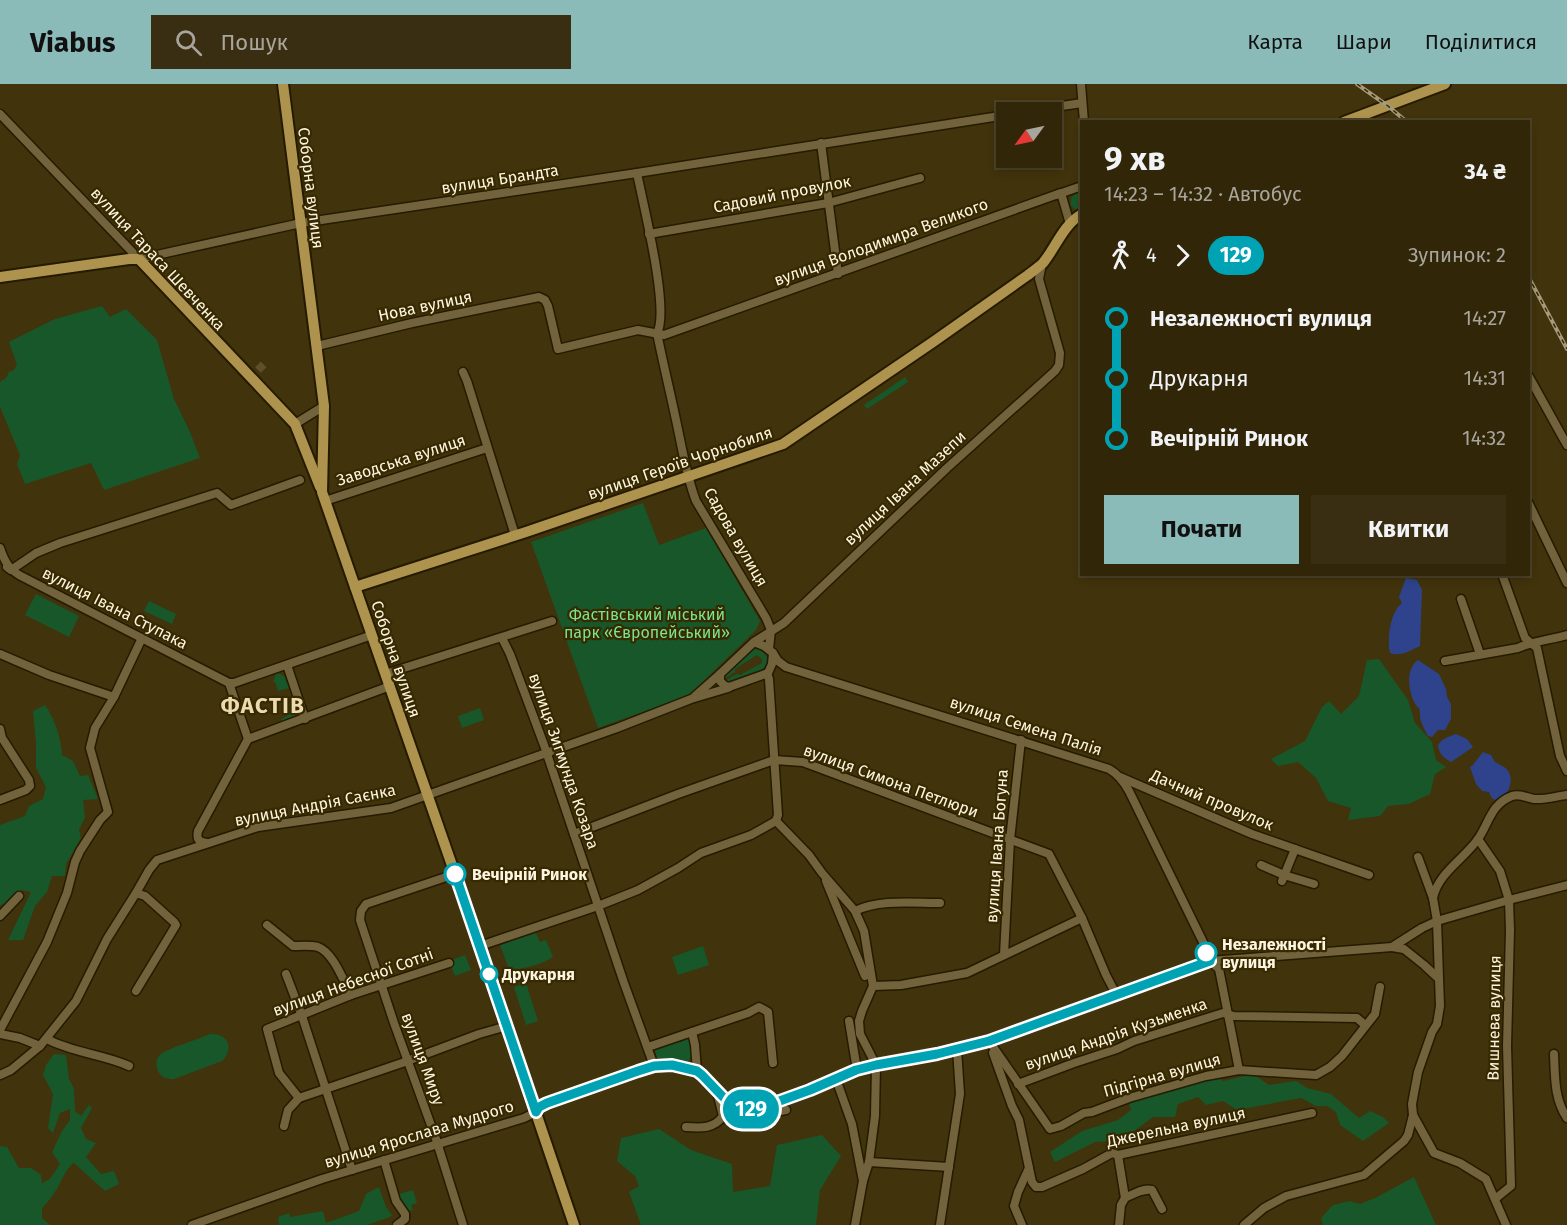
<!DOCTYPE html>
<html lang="uk">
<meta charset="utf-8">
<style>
:root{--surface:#312608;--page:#392e12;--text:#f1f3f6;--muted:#a8a59c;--line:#4c4329;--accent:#8bbbb9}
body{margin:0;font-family:"Fira Sans",sans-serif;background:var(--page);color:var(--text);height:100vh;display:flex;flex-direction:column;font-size:22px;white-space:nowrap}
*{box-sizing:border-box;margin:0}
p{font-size:20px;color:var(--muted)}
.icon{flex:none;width:33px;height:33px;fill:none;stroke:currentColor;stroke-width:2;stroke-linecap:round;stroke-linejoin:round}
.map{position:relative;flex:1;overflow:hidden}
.side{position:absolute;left:1080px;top:36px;width:450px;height:456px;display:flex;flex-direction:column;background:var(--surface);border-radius:0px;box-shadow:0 3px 9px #0003,0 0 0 2px var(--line)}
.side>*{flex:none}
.badge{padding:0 12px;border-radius:20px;font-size:21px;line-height:39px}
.needle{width:39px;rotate:237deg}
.tools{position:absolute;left:996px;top:18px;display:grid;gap:12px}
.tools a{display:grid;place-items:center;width:66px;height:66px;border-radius:0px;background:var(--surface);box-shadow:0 3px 9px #0003,0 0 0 2px var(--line);font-size:30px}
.map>.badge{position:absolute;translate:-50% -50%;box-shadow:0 0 0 3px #fff}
.legs{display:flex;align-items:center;gap:9px;height:66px;padding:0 24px;font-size:20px}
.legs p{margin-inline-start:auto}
.headline{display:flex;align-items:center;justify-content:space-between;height:102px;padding:0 24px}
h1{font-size:33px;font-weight:700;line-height:45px}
.action{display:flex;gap:12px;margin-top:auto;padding:12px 24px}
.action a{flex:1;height:69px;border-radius:0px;background:var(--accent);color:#111;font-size:24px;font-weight:700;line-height:69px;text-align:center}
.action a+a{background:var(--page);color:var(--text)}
ul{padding:0 24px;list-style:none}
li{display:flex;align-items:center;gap:21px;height:60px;font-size:22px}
li i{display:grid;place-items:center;width:9px;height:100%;margin:0 8px;background:currentColor}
li i::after{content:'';width:15px;height:15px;margin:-8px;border:4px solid;border-radius:50%;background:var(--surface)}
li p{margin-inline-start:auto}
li:first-child i{background:linear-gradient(#0000 50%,currentColor 0)}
li:last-child i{background:linear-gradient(currentColor 50%,#0000 0)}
header{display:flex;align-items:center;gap:36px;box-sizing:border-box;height:84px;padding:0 30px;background:var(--accent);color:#111}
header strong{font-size:28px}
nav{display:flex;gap:33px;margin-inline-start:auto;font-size:21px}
.search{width:420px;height:54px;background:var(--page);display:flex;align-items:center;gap:15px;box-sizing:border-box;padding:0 21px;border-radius:0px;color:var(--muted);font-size:22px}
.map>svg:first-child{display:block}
.green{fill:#185729}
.water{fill:#2f438c}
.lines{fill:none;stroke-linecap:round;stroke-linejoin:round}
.minor-tunnel{stroke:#5d502b;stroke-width:8;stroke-dasharray:8 4;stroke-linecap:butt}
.minor-casing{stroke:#251b00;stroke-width:11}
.major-casing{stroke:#251b00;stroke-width:14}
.minor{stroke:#72633d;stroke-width:8}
.major{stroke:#ae934e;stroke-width:10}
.rail-casing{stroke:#a59a7c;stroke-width:4}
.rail{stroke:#372900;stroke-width:1.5;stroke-dasharray:4.5;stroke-linecap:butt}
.line-1-casing{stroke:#fff;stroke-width:14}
.line-1{stroke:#00a3b4;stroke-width:9}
.stop-1-dot{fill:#fff;stroke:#00a3b4;stroke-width:3}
.labels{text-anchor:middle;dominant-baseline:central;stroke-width:4.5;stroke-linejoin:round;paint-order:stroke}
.street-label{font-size:16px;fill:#fdf5df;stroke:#372900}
.park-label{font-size:16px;fill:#7ae38e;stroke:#372900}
.stop-label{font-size:16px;font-weight:bold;fill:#fdf5df;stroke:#372900;text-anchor:start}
.district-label{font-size:22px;font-weight:bold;letter-spacing:1.5px;fill:#ecdbb1;stroke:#372900}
</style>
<header>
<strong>Viabus</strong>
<div class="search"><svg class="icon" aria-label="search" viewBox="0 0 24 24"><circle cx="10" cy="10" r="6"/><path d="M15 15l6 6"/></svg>Пошук</div>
<nav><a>Карта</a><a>Шари</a><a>Поділитися</a></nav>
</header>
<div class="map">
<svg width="1567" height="1141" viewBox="0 0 1567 1141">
<rect width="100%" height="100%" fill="#41330b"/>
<g class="green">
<path d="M1077,109L1081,110V126L1077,127L1071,122C1070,115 1071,113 1077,109Z"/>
<path d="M102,222L110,233L126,225L157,256L174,315L190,348L200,374L104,406L91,379L25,400L17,380L20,371L0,323V298L6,294L9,288L14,286L17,281L9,258L55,235Z"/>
<path d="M905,293L908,298L867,325L864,321Z"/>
<path d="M643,419L659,461L706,444L760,537L756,546L689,611L598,644L531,458Z"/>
<path d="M36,510L79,532L69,553L25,531Z"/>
<path d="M149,517L176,530L172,540L144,527Z"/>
<path d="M755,565C760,566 765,568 767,574C771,589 738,596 728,599L723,598L737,590L740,591L762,579V575L757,571L735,585V588L722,596L723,592L750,567Z"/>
<path d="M1379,575L1408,616L1415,639L1432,658L1436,676L1446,683L1435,690L1430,710L1409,720L1388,722L1380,732L1348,736L1351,724L1328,717L1316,694L1298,678L1278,682L1271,675L1305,657L1322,623L1329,617L1341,630L1359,612L1367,576Z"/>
<path d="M278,589L284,592L289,604L278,607L275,598H273L276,590Z"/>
<path d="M293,616L296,629L295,633L282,638L281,635L287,632L283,619Z"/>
<path d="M45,621C55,636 61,653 62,671L73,677L80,692L88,691L98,715L83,716L85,733L79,746L81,754L66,780L65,792H52L47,808L35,822L23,856H8L31,808L21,806L5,820L0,821V741L25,732L29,722L43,715L46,703L36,684V659L33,627Z"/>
<path d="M480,624L484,636L462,644L458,632Z"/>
<path d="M536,849L540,858L546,856L553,873C540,882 524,883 510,888L500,861Z"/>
<path d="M703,862L709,881L678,891L672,873Z"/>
<path d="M465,871L471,886L455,892L449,877Z"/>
<path d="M526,899L538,937L526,941L514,903Z"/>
<path d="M210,950C228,949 235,964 222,977L174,995C167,995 161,994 158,987C155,981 156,974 161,970C169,964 199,955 210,950Z"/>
<path d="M687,953C693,960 694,972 687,979L657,974L655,967L658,961L661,963L683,957L684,954Z"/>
<path d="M54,970L66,971L69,995L74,1005L75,1027L81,1032L89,1021L92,1024L81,1044L86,1055L96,1059L86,1073L101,1090L114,1087L119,1100L105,1107L74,1079C67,1084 66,1088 62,1095C57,1106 50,1116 42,1124V1134L50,1141H0V1062L7,1063L19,1084H31L41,1091L42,1099L50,1095L60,1080L52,1068L62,1047L70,1036V1025L60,1029L53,1049L48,1044L53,1010L43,991L46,981Z"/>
<path d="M1253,990L1269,1001L1296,997L1307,1004L1331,1010L1359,1034L1370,1027L1383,1033L1389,1039L1363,1057L1340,1041L1336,1028L1327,1022H1316L1301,1014L1237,1026L1223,1017L1206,1021L1198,1013L1178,1020L1175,1033H1153L1134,1047L1115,1057L1095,1058L1055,1078L1050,1068L1082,1047L1118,1036L1131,1026L1129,1019L1216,992L1223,997Z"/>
<path d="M659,1045L691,1066L732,1080L733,1108L770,1102L777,1061L822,1051L841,1072L820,1106L816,1141H641L629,1108L639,1102L635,1092L617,1077L621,1054Z"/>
<path d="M1414,1093L1436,1141H1323L1321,1134L1333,1121L1350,1117L1360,1120L1375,1114Z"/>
<path d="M379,1103L386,1123L392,1131L390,1133L367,1141H279L278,1133L289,1129L290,1133L323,1127L326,1139L359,1127L366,1110Z"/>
<path d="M413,1106L417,1119L411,1121L413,1126L409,1127L400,1115L399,1110Z"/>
</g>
<g class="water">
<path d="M1406,494L1417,496L1422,506L1420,562C1409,567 1401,573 1390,569C1387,553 1390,529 1402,519L1399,513Z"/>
<path d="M1418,576L1439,590L1446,605L1447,613L1451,620V635L1445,646H1438L1432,653L1428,652C1425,647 1422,640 1420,634C1420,631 1420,627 1419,624C1418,623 1416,622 1416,621C1408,608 1405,585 1418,576Z"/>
<path d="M1456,650L1467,655L1473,663L1451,678C1443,673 1439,670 1438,661C1443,654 1448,653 1456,650Z"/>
<path d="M1483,668L1491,671L1495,678C1498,680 1501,681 1504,683C1523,696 1496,732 1489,708L1482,707L1476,700L1470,683L1472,682Z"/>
</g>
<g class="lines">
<path class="minor-tunnel" d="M258,286L265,279"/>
<defs>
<g id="minor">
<path d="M1081,0L1084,38"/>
<path d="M1022,28L1082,19"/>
<path d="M0,30L139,175L301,139L637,89L1006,31"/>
<path d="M821,59L838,190"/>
<path d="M637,89C643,120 670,226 657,249C663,279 670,307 676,336C682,363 686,391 696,417L766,534L771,546L769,565"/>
<path d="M1056,111L1082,102"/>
<path d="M649,150L828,119L920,94"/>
<path d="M317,262L412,239L539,213L545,216L548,222L558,265L638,246L664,251L1061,109L1070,140"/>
<path d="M463,288L467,297L515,451"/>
<path d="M1528,291L1567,361"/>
<path d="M295,340L324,322"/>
<path d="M325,417L487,364"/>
<path d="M1528,418L1567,499"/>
<path d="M0,464C4,476 8,484 19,491L229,599L248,655"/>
<path d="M7,483L11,486L36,469L60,459L217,409L231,421L300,396"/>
<path d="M1502,490L1525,554L1537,564L1560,672L1567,687"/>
<path d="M1461,515L1480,570"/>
<path d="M502,554L510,570L544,661L624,899L654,982"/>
<path d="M754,558L764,562L773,569L772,580L768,589L729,603L725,602L720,597V590L754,558L784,539L947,384L1055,287L1059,281L1060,269L1039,195L1042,180"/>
<path d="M773,569L778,577L786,583L1109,685C1118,690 1124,698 1129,707L1203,858L1210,877L1219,885L1239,986"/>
<path d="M0,570L49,591L114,613"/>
<path d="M1445,577L1518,564C1530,558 1553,555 1567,551"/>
<path d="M287,581L305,635"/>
<path d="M767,589L769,595L778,731L776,737"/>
<path d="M385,590L552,537"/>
<path d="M229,599H234L372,551"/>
<path d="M694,613L720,590"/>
<path d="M0,645L2,654L29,696L30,702L26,706L0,716"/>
<path d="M248,655L390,602"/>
<path d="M1120,693L1252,750L1369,791"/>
<path d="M776,737L809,771L822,789L855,827L864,847L873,902L862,927L859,937L860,950L876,981L875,1032L869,1078L863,1097"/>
<path d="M574,750L678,710L774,676L803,678L1049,770L1082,834L1106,891L1117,912"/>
<path d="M1478,755L1500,787L1509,816L1510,846L1507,962L1511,1102L1495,1115"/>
<path d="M208,759C199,758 196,756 198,747L248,655"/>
<path d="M1418,773L1433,814L1437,837L1440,922L1437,940L1432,948L1418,988L1412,1020L1413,1031L1434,1069L1460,1079L1486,1095L1506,1141"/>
<path d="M1261,781L1284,791L1314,800"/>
<path d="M455,790L366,820L361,827L360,836L394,939L436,1055L463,1141"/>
<path d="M826,797L865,892"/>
<path d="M1282,797L1295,765"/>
<path d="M1433,814C1438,789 1464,775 1478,755C1489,739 1491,720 1512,712C1520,709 1527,714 1534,715C1545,716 1557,712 1567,711"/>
<path d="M855,827C879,815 913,819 940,819"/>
<path d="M0,832L19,812"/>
<path d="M267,841L293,862C301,862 310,861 318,863C333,868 344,898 351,911"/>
<path d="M480,862L598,822L638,806L678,784L701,769L751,751L776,737"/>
<path d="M1392,863L1404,865L1424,881L1438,894"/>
<path d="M1004,871L1010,756L1021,656"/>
<path d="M286,890L302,932L352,1086"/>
<path d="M873,902L901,901L967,889L1082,834"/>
<path d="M136,907L176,841L174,838L145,812L136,809"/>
<path d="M849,937L857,986"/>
<path d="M0,946L47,858L67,809L75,778L80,767L100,736L108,728L90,664L95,644L114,613L142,554"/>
<path d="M692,948L748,929L759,923L768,928L773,979"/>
<path d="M0,950L20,954L40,962"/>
<path d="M47,955C73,969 103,970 129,982"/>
<path d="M989,957L1050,1045L1061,1042L1084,1029L1092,1028L1129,1014L1206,992L1239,986L1316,991L1330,983L1342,972L1375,930L1380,903"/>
<path d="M648,963L692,948L695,961L697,987"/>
<path d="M993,969L1012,1022L1019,1036L1029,1084L1018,1108L1014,1122L1022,1141"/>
<path d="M1554,970C1555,992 1554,1015 1567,1034"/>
<path d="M0,991L11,986L40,962L76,917L107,855L136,809L149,786L157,776L258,743L391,724L617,644L691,615L728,604"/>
<path d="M836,995L852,1040L863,1097L855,1141"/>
<path d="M1018,1000L1074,979L1117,965L1134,957L1223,929L1234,932L1357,934L1365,941"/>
<path d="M717,1008L723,1032"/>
<path d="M299,1014L279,989L267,945L351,911L449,879"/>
<path d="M284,1042L288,1026L299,1014L402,979L479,950L507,942"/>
<path d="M686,1043C701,1044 714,1045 723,1032L744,1034L786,1026"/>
<path d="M1118,1071L1125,1114L1121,1121L1119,1141"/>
<path d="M384,1076L396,1117L405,1130V1135L397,1141"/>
<path d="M869,1078L949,1083"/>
<path d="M1029,1084L1032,1098L1036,1103H1042L1083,1085L1112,1069L1118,1071L1312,1029"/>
<path d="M1125,1114C1133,1110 1143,1104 1152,1106L1162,1125"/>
<path d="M192,1141L322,1095L524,1034L536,1028L539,1023L547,1019L654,982L672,981L697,987L732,1021L739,1024L745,1025L763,1023L810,1006L857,986L876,981L937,970L989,957L1210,877L1392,863L1422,844L1437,837L1509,816L1567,801"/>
<path d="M940,1141L960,1010L957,965"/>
<path d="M1244,1141L1264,1124L1286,1112L1364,1091L1404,1057L1408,1051L1413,1031"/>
</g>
<g id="major">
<path d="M283,0L324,322L322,408L455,790L574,1141"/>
<path d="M1344,38L1445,0"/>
<path d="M0,193L129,175H139L295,340L320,403"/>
<path d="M355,503L526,448L783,360L933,258L1028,191C1033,187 1039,183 1043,179C1056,163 1063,141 1082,130"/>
</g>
</defs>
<use href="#minor" class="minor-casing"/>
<use href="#major" class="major-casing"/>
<use href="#minor" class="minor"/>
<use href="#major" class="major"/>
<defs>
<g id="rail">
<path d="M1357,0L1388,22L1407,38"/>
<path d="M1528,192L1567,265"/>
</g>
</defs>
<use href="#rail" class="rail-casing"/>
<use href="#rail" class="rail"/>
</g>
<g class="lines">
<defs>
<path id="line-1" d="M455,790L536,1028L539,1023L547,1019L638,987L654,982L672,981L697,987L702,991L725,1015L739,1024L752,1025L763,1023L810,1006L856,986L876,981L937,970L989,957L1210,877L1206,869"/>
</defs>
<use href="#line-1" class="line-1-casing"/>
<use href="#line-1" class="line-1"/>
</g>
<g class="stop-1-dot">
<circle cx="455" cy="790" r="10"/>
<circle cx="1206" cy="869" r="10"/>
<circle cx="489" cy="890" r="8"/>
</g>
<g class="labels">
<g class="street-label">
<text transform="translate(500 95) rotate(-9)">вулиця Брандта</text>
<text transform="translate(311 104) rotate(83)">Соборна вулиця</text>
<text transform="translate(782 110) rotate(-11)">Садовий провулок</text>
<text transform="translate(881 158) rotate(-20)">вулиця Володимира Великого</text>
<text transform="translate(158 175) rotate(47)">вулиця Тараса Шевченка</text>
<text transform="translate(425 222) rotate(-12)">Нова вулиця</text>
<text transform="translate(401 376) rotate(-18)">Заводська вулиця</text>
<text transform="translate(680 379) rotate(-19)">вулиця Героїв Чорнобиля</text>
<text transform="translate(905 404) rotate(-43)">вулиця Івана Мазепи</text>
<text transform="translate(736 453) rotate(60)">Садова вулиця</text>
<text transform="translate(115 524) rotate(27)">вулиця Івана Ступака</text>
<text transform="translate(396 575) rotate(71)">Соборна вулиця</text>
<text transform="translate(1026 642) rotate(18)">вулиця Семена Палія</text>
<text transform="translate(564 677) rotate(71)">вулиця Зигмунда Козара</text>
<text transform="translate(891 697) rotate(20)">вулиця Симона Петлюри</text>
<text transform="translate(1212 716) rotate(23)">Дачний провулок</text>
<text transform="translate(315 721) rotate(-11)">вулиця Андрія Саєнка</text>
<text transform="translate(997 762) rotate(-86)">вулиця Івана Богуна</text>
<text transform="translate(353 898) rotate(-20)">вулиця Небесної Сотні</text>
<text transform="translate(1494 934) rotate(-89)">Вишнева вулиця</text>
<text transform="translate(1116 950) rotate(-19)">вулиця Андрія Кузьменка</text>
<text transform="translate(423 975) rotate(70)">вулиця Миру</text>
<text transform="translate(1162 991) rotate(-16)">Підгірна вулиця</text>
<text transform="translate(1176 1043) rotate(-12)">Джерельна вулиця</text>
<text transform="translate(419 1050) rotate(-17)">вулиця Ярослава Мудрого</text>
</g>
<g class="park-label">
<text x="647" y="530">Фастівський міський<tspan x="647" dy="18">парк «Європейський»</tspan></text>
</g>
<g class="stop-label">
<text x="472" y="790">Вечірній Ринок</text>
<text x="1222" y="860">Незалежності<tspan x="1222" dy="18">вулиця</tspan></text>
<text x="502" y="890">Друкарня</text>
</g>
<g class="district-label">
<text x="263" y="621">ФАСТІВ</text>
</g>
</g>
</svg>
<div class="tools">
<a><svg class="needle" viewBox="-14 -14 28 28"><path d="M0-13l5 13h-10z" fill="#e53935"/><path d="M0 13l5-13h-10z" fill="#a8a59c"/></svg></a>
</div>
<b class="badge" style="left:751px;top:1025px;background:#00a3b4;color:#fff">129</b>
<section class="side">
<div class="headline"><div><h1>9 хв</h1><p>14:23 – 14:32 · Автобус</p></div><b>34 ₴</b></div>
<div class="legs"><svg class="icon" aria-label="walk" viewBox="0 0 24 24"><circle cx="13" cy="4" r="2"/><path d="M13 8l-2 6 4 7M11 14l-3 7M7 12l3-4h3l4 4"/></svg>4<svg class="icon" aria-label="forward" viewBox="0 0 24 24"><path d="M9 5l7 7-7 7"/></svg><b class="badge" style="background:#00a3b4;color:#fff">129</b><p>Зупинок: 2</p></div>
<ul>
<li><i style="color:#00a3b4"></i><b>Незалежності вулиця</b><p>14:27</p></li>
<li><i style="color:#00a3b4"></i><span>Друкарня</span><p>14:31</p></li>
<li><i style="color:#00a3b4"></i><b>Вечірній Ринок</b><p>14:32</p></li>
</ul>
<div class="action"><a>Почати</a><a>Квитки</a></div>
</section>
</div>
